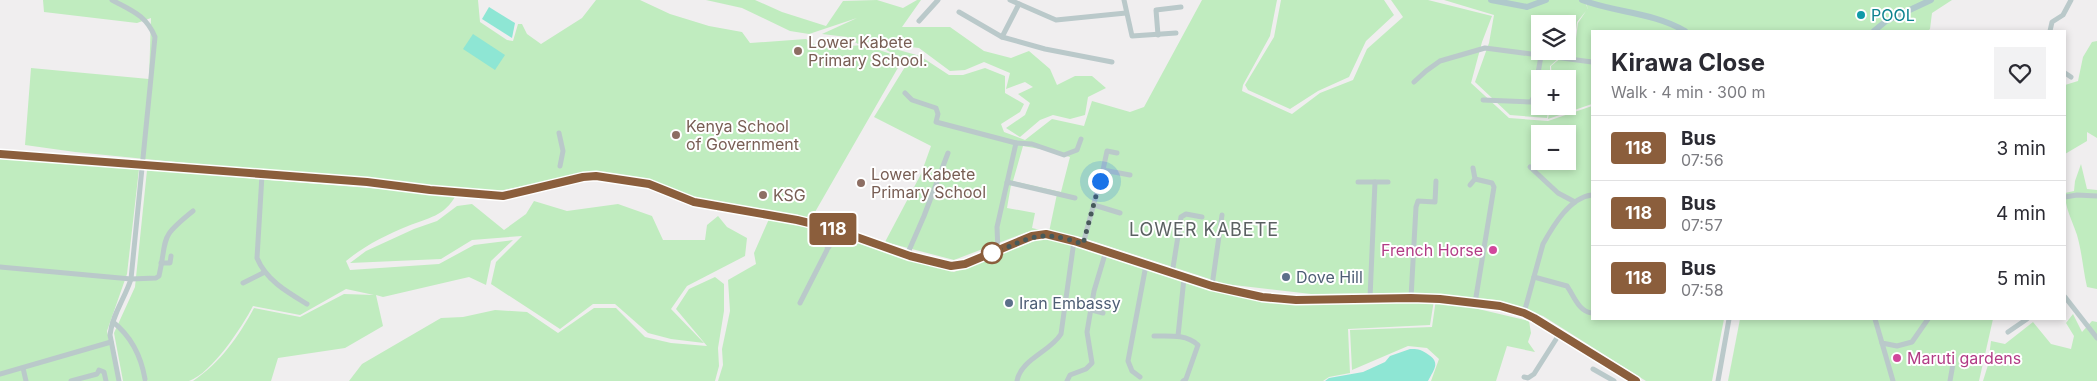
<!DOCTYPE html>
<meta charset="utf-8">
<style>
:root{--surface:#fff;--page:#f2f2f3;--text:#2b2b33;--muted:#7c7c81;--line:#e1e1e2}
body{margin:0;font-family:Inter,sans-serif;background:var(--page);color:var(--text);height:100vh;display:flex;flex-direction:column;font-size:19px;white-space:nowrap}
*{box-sizing:border-box;margin:0}
p{font-size:16px;color:var(--muted)}
.icon{flex:none;width:28px;height:28px;fill:none;stroke:currentColor;stroke-width:2;stroke-linecap:round;stroke-linejoin:round}
.map{position:relative;flex:1;overflow:hidden}
.panel{position:absolute;left:1591px;top:30px;width:475px;height:290px;display:flex;flex-direction:column;background:var(--surface);border-radius:0px;box-shadow:0 2px 8px #0003}
.panel>*{flex:none}
.badge{padding:0 10px;border-radius:4px;font-size:18px;line-height:32px}
.tools{position:absolute;left:1531px;top:15px;display:grid;gap:10px}
.tools a{display:grid;place-items:center;width:45px;height:45px;border-radius:0px;background:var(--surface);box-shadow:0 2px 8px #0003;font-size:25px}
.you{position:absolute;width:25px;height:25px;margin:-12px;border:4px solid #fff;border-radius:50%;background:#1a73e8;box-shadow:0 0 0 8px #1a73e833}
.map>.badge{position:absolute;translate:-50% -50%;box-shadow:0 0 0 2px #fff}
.round{display:grid;place-items:center;flex:none;width:52px;height:52px;border-radius:0px;background:var(--page)}
.head{display:flex;align-items:center;justify-content:space-between;height:85px;padding:0 20px}
h1{font-size:24px;font-weight:700;line-height:38px}
ul{padding:0;list-style:none}
li{display:flex;align-items:center;gap:15px;height:65px;padding:0 20px;border-top:1px solid var(--line)}
li div{flex:1}
li b{display:block;font-size:19px}
li em{font-style:normal}
li .badge{min-width:55px;font-weight:700;text-align:center}
.map>svg:first-child{display:block}
.green{fill:#c0ecbf;fill-rule:evenodd}
.water{fill:#8ee6d4}
.lines{fill:none;stroke-linecap:round;stroke-linejoin:round}
.minor{stroke:#bac9ca;stroke-width:5}
.major{stroke:#afc9cb;stroke-width:6}
.line-casing{stroke:#fff;stroke-width:11}
.line{stroke:#8b5e3c;stroke-width:8}
.walk{stroke:#47595a;stroke-width:5;stroke-dasharray:0 9}
.culture-dot{fill:#0f9aa8;stroke:#fff;stroke-width:2}
.education-dot{fill:#8d6e63;stroke:#fff;stroke-width:2}
.hotel-dot{fill:#d1479c;stroke:#fff;stroke-width:2}
.stop-dot{fill:#fff;stroke:#8b5e3c;stroke-width:2.5}
.service-dot{fill:#5c6f8a;stroke:#fff;stroke-width:2}
.labels{text-anchor:middle;dominant-baseline:central;stroke-width:4;stroke-linejoin:round;paint-order:stroke}
.culture-label{font-size:16px;fill:#0d838f;stroke:#fff;text-anchor:start}
.education-label{font-size:16px;fill:#785e54;stroke:#fff;text-anchor:start}
.hotel-label{font-size:16px;fill:#b23c85;stroke:#fff;text-anchor:end}
.service-label{font-size:16px;fill:#4e5e75;stroke:#fff;text-anchor:start}
.neighbourhood-label{font-size:18px;letter-spacing:1px;fill:#5b6162;stroke:#fff}
</style>
<div class="map">
<svg width="2097" height="381" viewBox="0 0 2097 381">
<rect width="100%" height="100%" fill="#f0eeef"/>
<g class="green">
<path d="M43,0H478L480,22L507,40L513,41L518,24H522L527,34L541,44L582,18L596,0H640L670,14L709,26L742,32L750,43L806,39L820,48L864,45L897,56L874,43L920,56L949,75H963L985,68L1005,76V93L1024,104L1020,112L1001,124L1004,132L1025,140L1052,119L1084,126L1092,101L1130,112L1144,107L1202,0H1277L1270,36L1243,85L1242,91L1292,114L1320,93L1353,80L1367,49L1403,17L1391,0H1428L1492,16L1482,42L1471,83L1509,118L1548,121L1592,106V319H1724L1712,381H1646L1543,316L1496,300L1401,293L1311,294L1225,284L1080,237L1057,233L1027,232L954,260L885,242L921,174L931,146L874,117L908,62L903,59L811,219L693,199L653,181L591,173L493,192L415,187L368,181L75,152L25,145L31,68L149,79L151,18L137,23L44,12ZM1540,134H1568V161H1540ZM1023,146L1046,150L1070,157L1061,192L1013,181ZM1011,185L1057,194L1049,232L1032,228L1035,213L1007,208Z"/>
<path d="M706,0H755L782,12L826,26L843,1L877,0L903,8L917,0H921L902,27H950L984,51L1011,58L1029,51L1050,69L1057,85L1075,76H1092L1106,88L1088,97L1085,115L1070,119L1053,115L1040,120L1020,137L1006,128L1025,115L1030,103L1018,94L1033,87L1025,82L1006,89L1010,73L984,62L965,70L950,71L919,48L894,45L871,38L869,42L858,44L847,37L822,34L857,18L809,34L790,31L742,8Z"/>
<path d="M1281,0H1384L1394,15L1366,41L1349,77L1318,91L1290,109L1248,90L1245,85L1274,37Z"/>
<path d="M1444,0H1584L1588,9L1585,0H1952L1932,13L1930,29L1928,31H1592V104L1548,119L1550,106H1568V79H1552L1551,66L1575,46L1578,23L1586,11L1577,22L1574,45L1568,51V24H1540V51H1567L1550,66V79H1540V106H1549L1547,118L1510,115L1475,82L1489,43L1494,15Z"/>
<path d="M2097,41V138L2087,132V141L2065,154V85L2078,81L2083,57L2092,42Z"/>
<path d="M0,150L139,169L127,274L107,331L118,381H0Z"/>
<path d="M2081,164L2087,189L2097,190V289L2087,287C2083,270 2082,252 2077,235C2072,220 2065,208 2065,193L2074,191L2075,181Z"/>
<path d="M147,170L456,195C445,216 428,218 408,226C386,235 364,246 346,261L350,270L439,264L474,245L513,240L491,261L486,285L469,277L383,297L376,295L383,326L345,348L278,358L271,381H193C220,363 239,336 254,308L300,317L344,294L374,295L346,289L300,315L253,306C242,327 212,373 189,381C179,381 136,381 123,381L114,333L135,287Z"/>
<path d="M534,201L567,211L618,204L652,216L663,240H705L707,225L718,216L727,227L747,238L745,256L687,286L671,309L704,343L671,339L648,333L615,304H593L560,329L491,284L496,262L522,236L472,240L441,259L350,263L366,251L414,229L437,221L457,206L472,204L504,230L526,214Z"/>
<path d="M769,219L827,232L954,272L1040,239L1060,241L1216,292L1296,305L1434,300L1430,325L1348,329L1350,373L1329,377L1323,381H718L723,365L722,349L730,311L728,280L756,264L754,253Z"/>
<path d="M715,277L724,284V311L718,348L719,366L715,381H349L362,364L441,318L463,317L495,310L527,312L558,333L594,308H616L645,337L671,343L707,346L676,309L689,289Z"/>
<path d="M1436,299L1529,321L1531,333L1528,342L1535,352L1507,346L1496,381H1431L1439,359L1427,348L1408,346L1352,370L1350,330L1432,327Z"/>
<path d="M2073,314L2082,332L2092,321L2097,322V381H1983L1988,365L1991,341L2005,344L2033,322L2051,344L2071,349L2074,336L2066,323Z"/>
<path d="M1740,319H1993L1979,381H1728Z"/>
</g>
<g class="water">
<path d="M489,7L515,23L512,38L482,19Z"/>
<path d="M473,34L505,55L495,70L463,49Z"/>
<path d="M1410,349C1417,349 1420,349 1426,353C1441,362 1435,368 1428,381H1325L1329,378L1363,372L1385,362L1390,356Z"/>
</g>
<g class="lines">
<g class="minor">
<path d="M112,0C132,11 146,15 155,37L131,279C125,298 112,315 110,335L119,381"/>
<path d="M1010,0L1056,20L1126,13"/>
<path d="M1124,0L1132,36L1176,33"/>
<path d="M959,12L1002,37L1045,49L1112,62"/>
<path d="M919,21L938,0"/>
<path d="M2050,31L2052,22L2063,15L2071,0"/>
<path d="M1158,35L1156,10L1181,7"/>
<path d="M1002,37L1019,4"/>
<path d="M2065,73L2071,77"/>
<path d="M1414,82L1426,71L1440,61L1485,48L1592,62"/>
<path d="M905,93L912,100L936,108L938,114L936,122L1016,143L997,227L998,251"/>
<path d="M1483,100L1531,102L1534,96L1541,56"/>
<path d="M559,133L563,151L560,166"/>
<path d="M1016,143L1032,144L1064,155L1077,150L1081,139"/>
<path d="M1530,167L1558,193L1575,202"/>
<path d="M1103,170L1107,151L1117,153"/>
<path d="M262,175L257,258C266,280 287,292 307,304"/>
<path d="M1475,179L1492,183L1494,187L1475,303"/>
<path d="M1007,182L1075,198"/>
<path d="M1358,182H1388"/>
<path d="M1470,185L1475,179L1473,168"/>
<path d="M2065,197L2077,195L2097,196"/>
<path d="M1094,205L1120,213"/>
<path d="M816,239L829,247"/>
<path d="M1083,244L1103,170L1130,175"/>
<path d="M907,255L924,216L948,153"/>
<path d="M161,263H170L171,256"/>
<path d="M0,267L131,279L156,278L159,276C168,236 158,239 193,211"/>
<path d="M1172,274L1181,217L1186,214L1202,217"/>
<path d="M1534,277L1567,286C1574,296 1579,312 1592,313"/>
<path d="M243,283L265,272"/>
<path d="M1212,286L1222,215"/>
<path d="M2065,297L2097,338"/>
<path d="M1370,298L1375,182"/>
<path d="M1411,298L1416,207L1418,201L1435,202L1436,181"/>
<path d="M800,303L827,250L834,229"/>
<path d="M1092,310L1103,313"/>
<path d="M1524,313L1543,244C1553,226 1570,197 1592,195"/>
<path d="M1875,319L1882,343L1897,346L1912,342L1928,319"/>
<path d="M113,322C132,337 141,356 145,379"/>
<path d="M2008,332L2027,319"/>
<path d="M1154,336C1169,336 1186,334 1198,345L1186,379L1183,381"/>
<path d="M1178,336L1184,278"/>
<path d="M1882,343L1893,381"/>
<path d="M23,368L26,381"/>
<path d="M1593,369L1614,381"/>
<path d="M0,374L111,342"/>
<path d="M1140,377L1132,371L1128,361L1146,265"/>
<path d="M1524,377L1528,378L1534,374L1560,333"/>
<path d="M71,381L97,374L99,370L104,372L106,381"/>
<path d="M1017,381C1021,359 1050,352 1061,334L1074,241"/>
<path d="M1067,381L1070,375L1086,369L1092,363L1087,332L1094,291L1106,251"/>
<path d="M1718,381L1729,319"/>
<path d="M1950,381L1954,358"/>
</g>
<g class="major">
<path d="M1491,0L1527,7L1546,0"/>
<path d="M1582,0C1616,13 1653,12 1685,31"/>
<path d="M1874,31L1886,21L1931,0"/>
<path d="M0,154L367,182L430,191L503,196L583,177L603,176L649,184L693,202L797,220L834,229L910,256L951,266L965,264L1032,236L1046,235L1074,241L1212,286L1262,297L1290,300L1440,299L1512,309L1534,318L1636,381"/>
</g>
</g>
<g class="lines">
<defs>
<path id="line" d="M0,154L367,182L430,190L503,196L583,177L596,176L649,184L694,202L797,220L834,229L910,256L951,266L965,264L1032,236L1046,234L1074,241L1212,286L1262,297L1296,300L1411,298L1440,299L1500,306L1524,313L1534,318L1636,381"/>
</defs>
<use href="#line" class="line-casing"/>
<use href="#line" class="line"/>
<path class="walk" d="M992,253C1034,238 1036,228 1083,244L1100,181"/>
</g>
<circle class="culture-dot" cx="1861" cy="15" r="5"/>
<g class="education-dot">
<circle cx="798" cy="51" r="5"/>
<circle cx="676" cy="135" r="5"/>
<circle cx="861" cy="183" r="5"/>
<circle cx="763" cy="195" r="5"/>
</g>
<g class="hotel-dot">
<circle cx="1493" cy="250" r="5"/>
<circle cx="1897" cy="358" r="5"/>
</g>
<circle class="stop-dot" cx="992" cy="253" r="10"/>
<g class="service-dot">
<circle cx="1286" cy="277" r="5"/>
<circle cx="1009" cy="303" r="5"/>
</g>
<g class="labels">
<g class="culture-label">
<text x="1871" y="15">POOL</text>
</g>
<g class="education-label">
<text x="808" y="42">Lower Kabete<tspan x="808" dy="18">Primary School.</tspan></text>
<text x="686" y="126">Kenya School<tspan x="686" dy="18">of Government</tspan></text>
<text x="871" y="174">Lower Kabete<tspan x="871" dy="18">Primary School</tspan></text>
<text x="773" y="195">KSG</text>
</g>
<g class="hotel-label">
<text x="1483" y="250">French Horse</text>
<text x="1907" y="358" text-anchor="start">Maruti gardens</text>
</g>
<g class="service-label">
<text x="1296" y="277">Dove Hill</text>
<text x="1019" y="303">Iran Embassy</text>
</g>
<g class="neighbourhood-label">
<text x="1204" y="229">LOWER KABETE</text>
</g>
</g>
</svg>
<div class="tools">
<a><svg class="icon" aria-label="layers" viewBox="0 0 24 24"><path d="M12 4l9 5-9 5-9-5zM3 14l9 5 9-5"/></svg></a>
<a>+</a>
<a>−</a>
</div>
<div class="you" style="left:1100px;top:181px"></div>
<b class="badge" style="left:833px;top:229px;background:#8b5e3c;color:#fff">118</b>
<section class="panel">
<div class="head"><div><h1>Kirawa Close</h1><p>Walk · 4 min · 300 m</p></div><a class="round"><svg class="icon" aria-label="heart" viewBox="0 0 24 24"><path d="M12 20l-8-8c-3-5 5-10 8-4 3-6 11-1 8 4z"/></svg></a></div>
<ul>
<li><span class="badge" style="background:#8b5e3c;color:#fff">118</span><div><b>Bus</b><p>07:56</p></div><em>3 min</em></li>
<li><span class="badge" style="background:#8b5e3c;color:#fff">118</span><div><b>Bus</b><p>07:57</p></div><em>4 min</em></li>
<li><span class="badge" style="background:#8b5e3c;color:#fff">118</span><div><b>Bus</b><p>07:58</p></div><em>5 min</em></li>
</ul>
</section>
</div>
